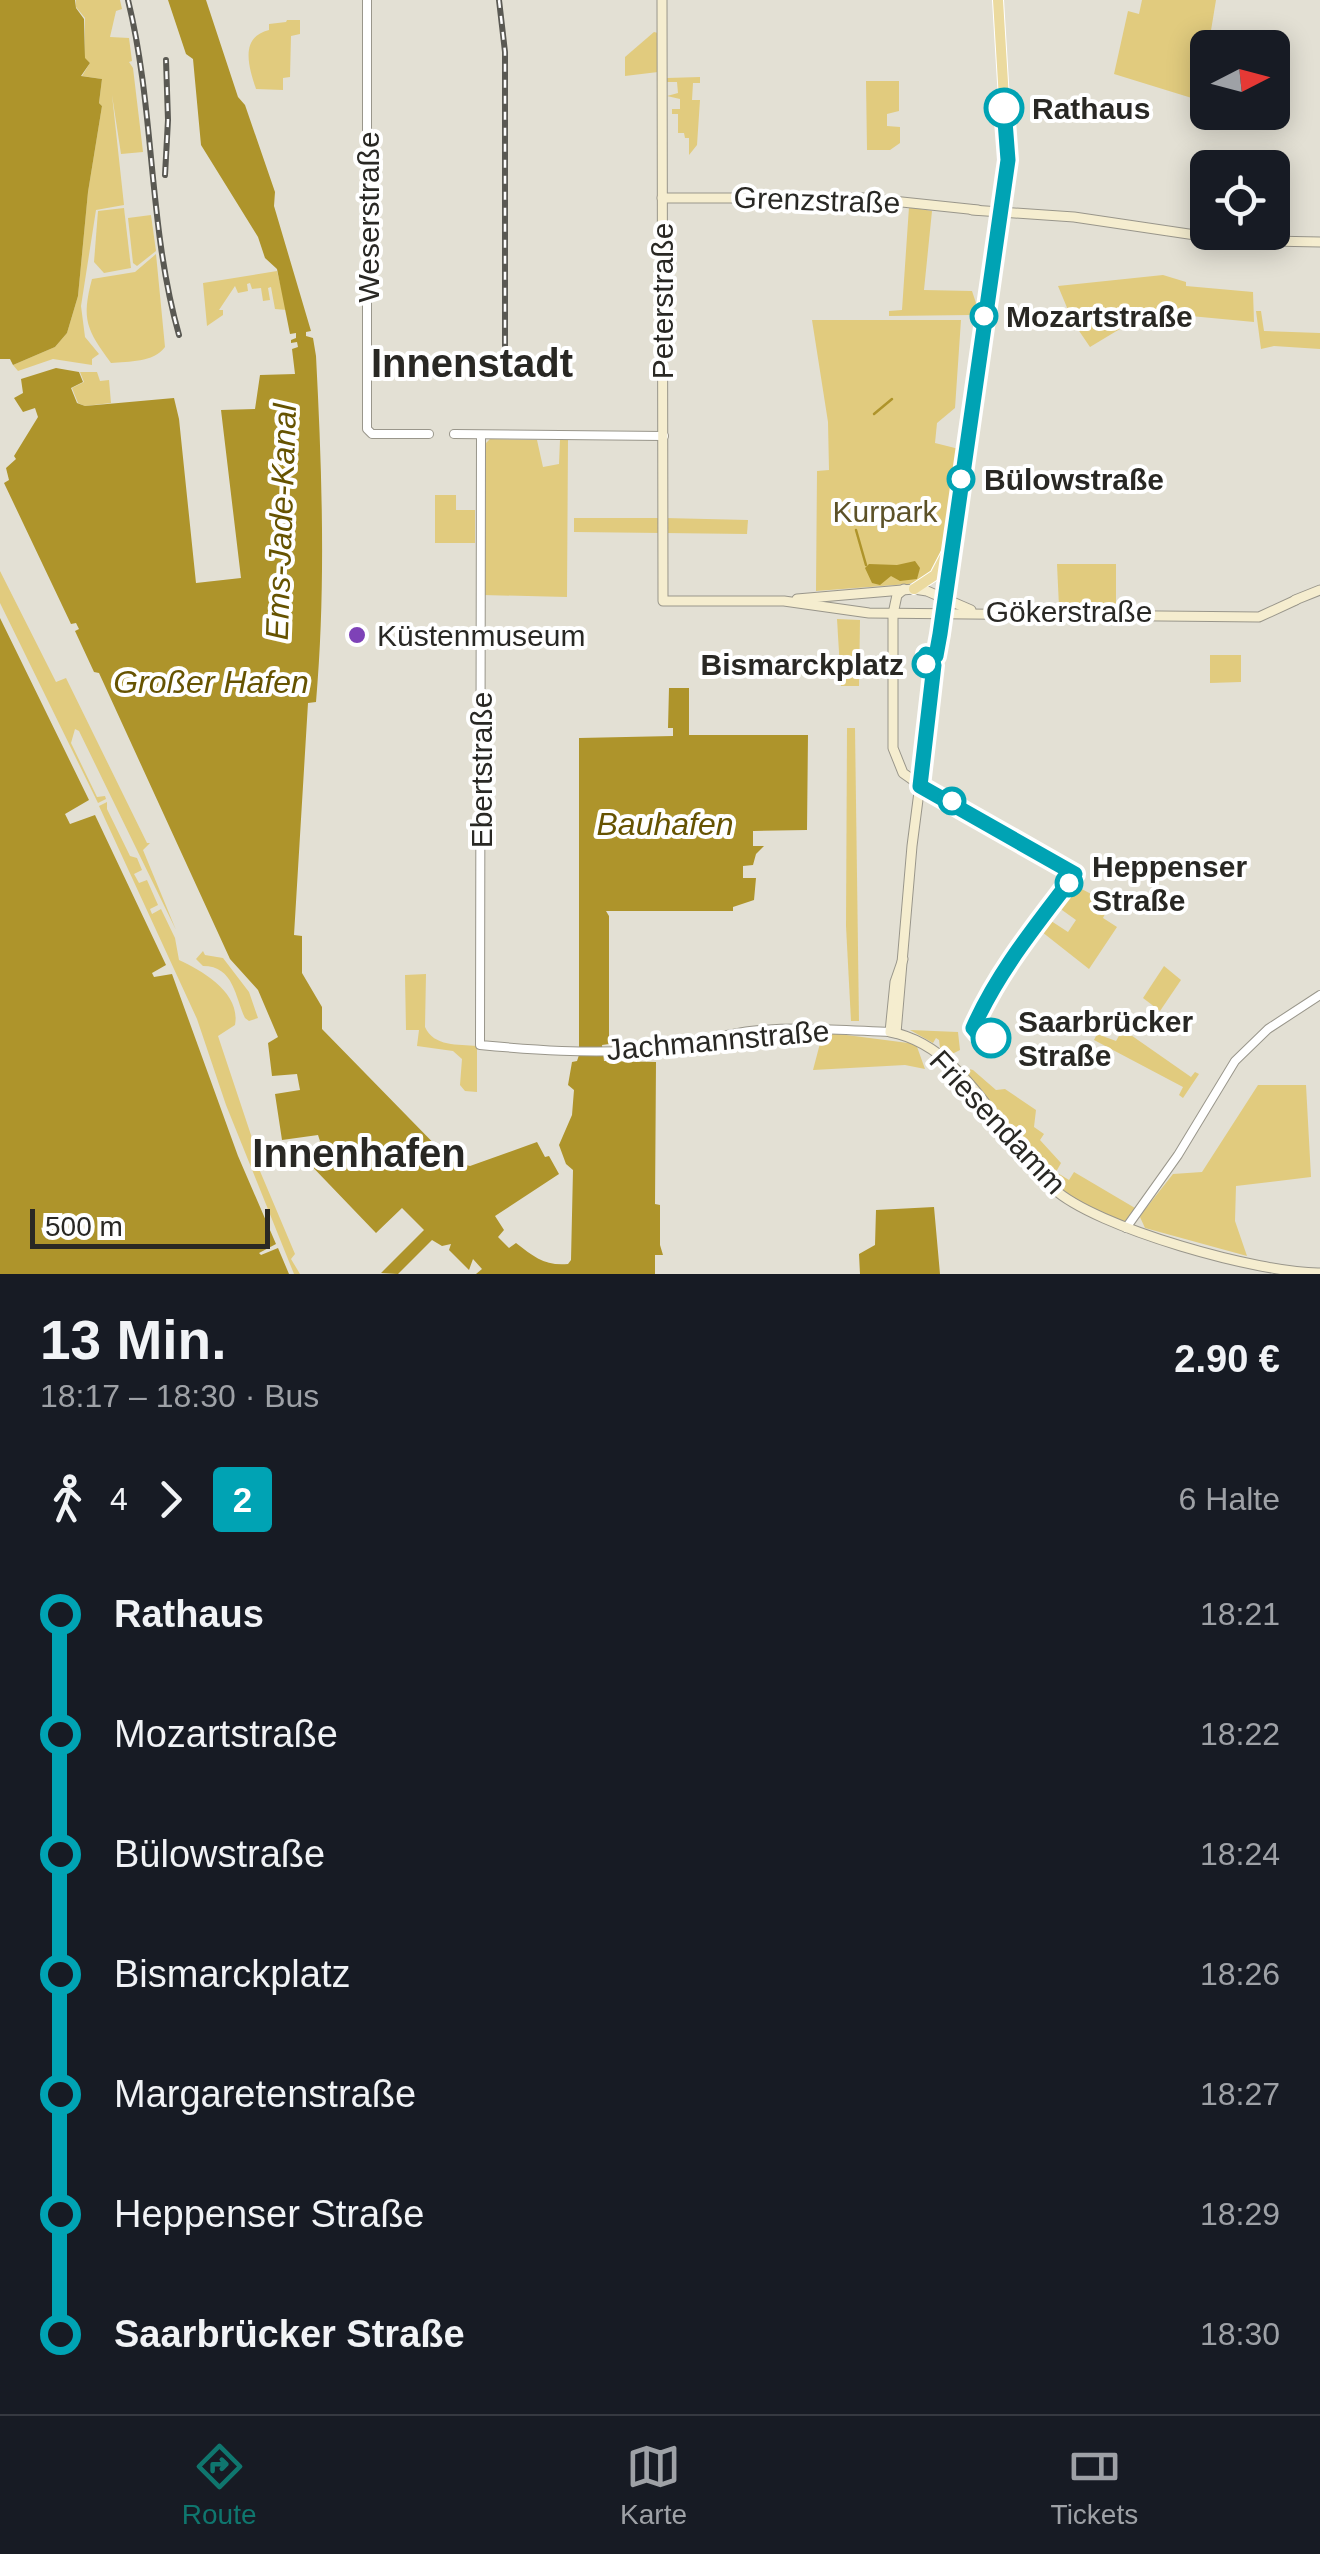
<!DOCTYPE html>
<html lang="de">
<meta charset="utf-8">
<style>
:root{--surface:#171b24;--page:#242831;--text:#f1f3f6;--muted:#9ea1a6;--line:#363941;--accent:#0f766e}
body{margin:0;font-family:Arial,sans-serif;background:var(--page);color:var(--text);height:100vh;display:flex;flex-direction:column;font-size:38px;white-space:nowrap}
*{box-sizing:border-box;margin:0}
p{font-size:32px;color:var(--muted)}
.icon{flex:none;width:55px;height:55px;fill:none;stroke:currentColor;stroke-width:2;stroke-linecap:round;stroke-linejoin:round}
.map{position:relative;height:1274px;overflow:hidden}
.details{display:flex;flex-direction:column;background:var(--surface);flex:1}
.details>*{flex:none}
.badge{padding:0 20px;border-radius:8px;font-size:35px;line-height:65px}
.needle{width:65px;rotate:84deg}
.tools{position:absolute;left:1190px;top:30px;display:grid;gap:20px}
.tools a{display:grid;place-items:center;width:100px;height:100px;border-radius:15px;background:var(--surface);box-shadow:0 5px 25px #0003;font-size:50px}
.scale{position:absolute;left:30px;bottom:25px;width:240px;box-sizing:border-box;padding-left:10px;border:5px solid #292824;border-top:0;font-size:28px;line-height:35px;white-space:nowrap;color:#292824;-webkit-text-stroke:8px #fff;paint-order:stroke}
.map>.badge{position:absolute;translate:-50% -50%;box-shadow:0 0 0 5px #fff}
.legs{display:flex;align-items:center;gap:15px;height:110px;padding:0 40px;font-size:32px}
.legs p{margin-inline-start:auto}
.head{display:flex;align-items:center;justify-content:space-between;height:170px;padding:0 40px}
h1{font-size:55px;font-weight:700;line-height:75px}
ul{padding:0 40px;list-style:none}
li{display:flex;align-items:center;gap:35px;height:120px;font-size:38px}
li i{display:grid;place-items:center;width:15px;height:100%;margin:0 12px;background:currentColor}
li i::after{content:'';width:25px;height:25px;margin:-12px;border:8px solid;border-radius:50%;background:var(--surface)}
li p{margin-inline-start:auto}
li:first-child i{background:linear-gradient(#0000 50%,currentColor 0)}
li:last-child i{background:linear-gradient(currentColor 50%,#0000 0)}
.tab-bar{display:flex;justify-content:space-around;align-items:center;height:140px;border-top:2px solid var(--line);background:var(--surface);font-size:28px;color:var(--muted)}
.tab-bar a{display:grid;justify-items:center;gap:5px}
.tab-bar .active{color:var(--accent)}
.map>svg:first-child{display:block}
.green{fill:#e1cb7e}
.water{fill:#ae942b}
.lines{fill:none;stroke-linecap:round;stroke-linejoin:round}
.stream{stroke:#ae942b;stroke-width:2.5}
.tertiary-casing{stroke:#99968b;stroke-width:10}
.secondary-casing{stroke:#99968b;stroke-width:11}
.primary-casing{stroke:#fff;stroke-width:12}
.tertiary{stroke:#fff;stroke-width:8}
.secondary{stroke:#f5edcf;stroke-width:9}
.primary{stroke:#ebda9f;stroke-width:10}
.rail-casing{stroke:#5a5953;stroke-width:6}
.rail{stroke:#fff;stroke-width:2.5;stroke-dasharray:8;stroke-linecap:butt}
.line-1-casing{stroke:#fff;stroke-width:22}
.line-1{stroke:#00a3b4;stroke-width:15}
.stop-1-dot{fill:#fff;stroke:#00a3b4;stroke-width:5}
.poi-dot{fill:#7e42b7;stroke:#fff;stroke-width:4}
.labels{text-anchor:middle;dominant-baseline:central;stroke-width:8;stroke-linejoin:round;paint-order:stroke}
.stop-label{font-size:30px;font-weight:bold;fill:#292824;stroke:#fff;text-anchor:start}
.street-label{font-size:30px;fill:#292824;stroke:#fff}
.park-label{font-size:30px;fill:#5c5127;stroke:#fff}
.poi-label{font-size:30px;fill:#292824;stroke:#fff;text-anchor:start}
.water-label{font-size:32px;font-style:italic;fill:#665301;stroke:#fff}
.district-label{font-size:40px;font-weight:bold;fill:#292824;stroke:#fff}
</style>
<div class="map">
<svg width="1320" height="1274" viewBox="0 0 1320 1274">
<rect width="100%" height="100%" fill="#e3e0d4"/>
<g class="green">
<path d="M76,0H120L122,9L116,11L110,37L129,38L132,61L129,62L133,68L143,152L121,154L112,95L124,205L96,210L81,306L85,337L99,354L92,359V365L53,359L18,371L13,365L55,347L67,333L78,296L88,192L102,106L99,103L102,79L82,76L90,63L85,59V18L76,7Z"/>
<path d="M1142,0H1216L1204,73L1195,99L1114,74L1128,11L1139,14Z"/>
<path d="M287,20H300V34L291,36L290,77L283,78V90L256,89C248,65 240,37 269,30V24L286,22Z"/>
<path d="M654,32L658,33V72L625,76V57Z"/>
<path d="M700,77V83H693L692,100H700L697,145L689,155V138H685L684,133H678V114H672V109H680V99L667,96L678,93L677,82H666L667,78Z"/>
<path d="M866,81H899V111L887,114V126L900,127V143L890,150H867Z"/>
<path d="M909,207L932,211L924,290L972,291L976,303L971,315L889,316V311L902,310Z"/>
<path d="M124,208L131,268L104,273L94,262L98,211Z"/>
<path d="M151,215L156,251L137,266L133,263L128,218Z"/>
<path d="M156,254L165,347C153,363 129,361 111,363C87,330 81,320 92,279L135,272Z"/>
<path d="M277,271L287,310L275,309L271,287L268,288L270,300L263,301L261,288L252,289L250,283L247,284L248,291L238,293L235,286L219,310H223V315L207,326L203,283Z"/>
<path d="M1163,275L1186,282V286L1253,292L1254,322L1148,312L1090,347L1073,322L1058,286Z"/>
<path d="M1256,311H1261L1264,331L1320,333V349L1274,346L1261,349Z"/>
<path d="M812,320H961L955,408L937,423L935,443L963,450L948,540L936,568L920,581L908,584L816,591L817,471L829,470L828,422Z"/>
<path d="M80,372H97L100,381L109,380L111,403L85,406L78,403L72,388L84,382Z"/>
<path d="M490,439L537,440L543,467L559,464L560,440H568L567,597L483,595L484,445Z"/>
<path d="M435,495H456V510H475V543H435Z"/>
<path d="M574,518H661V533L574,532Z"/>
<path d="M665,518L748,520L747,534L664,533Z"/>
<path d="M1057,564H1116V607H1059Z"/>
<path d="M0,571L56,682L66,678L147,843H150L143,850L176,930L79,731L75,729L71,743L97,797L105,796L106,799L98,803L0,603Z"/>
<path d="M837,619L860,620L859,686H841Z"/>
<path d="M1210,655H1241V682L1210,683Z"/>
<path d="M847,728H855L859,1021H851L846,926Z"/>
<path d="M107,802V809L130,856L137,858L142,870L134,874L139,883L147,880L158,905L150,909L152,914L161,909L175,938L179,960C203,971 241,993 235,1025L218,1036L260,1162L257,1164L295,1254L291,1259L300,1274H294L226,1105L197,1019L99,806Z"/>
<path d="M1072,884L1097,897L1098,909L1102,906V895L1113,898L1103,918L1117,927L1089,969L1037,928L1045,917L1068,932L1076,920L1055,905Z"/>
<path d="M203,951L205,955L223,958L249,992L258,1018L249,1021L245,1018C235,997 234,966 203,966L196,959Z"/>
<path d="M1164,966L1181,980L1160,1011L1143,998Z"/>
<path d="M426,974L425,1027C434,1047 458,1044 477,1046V1092L465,1091L460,1085L462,1059L453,1051L417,1046L419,1030H406L405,975Z"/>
<path d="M1105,1017L1191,1077L1195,1072L1199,1074L1183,1098L1179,1095L1183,1087L1094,1040L1097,1034L1116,1041L1120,1034L1101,1022Z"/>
<path d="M910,1030L958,1032L960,1050L950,1055L940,1048L939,1040L936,1038L933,1043Z"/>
<path d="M823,1032L916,1044L925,1069L905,1065L813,1070Z"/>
<path d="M965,1068L973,1070L996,1090L1005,1089L1036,1110L1034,1127L1044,1134L1040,1140L1061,1163L1056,1172L1069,1180L1074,1172L1135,1208L1123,1224L1056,1190L972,1086Z"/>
<path d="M1258,1085H1306L1311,1177L1236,1186L1235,1221L1247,1256L1145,1228L1140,1217L1143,1212L1173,1174L1202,1172Z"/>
</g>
<g class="water">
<path d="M0,0H75L76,8L84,19L85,58L90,63L81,76L102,79L99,103L102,106L88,192L78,296L67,333L55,347L13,365L10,359H0Z"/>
<path d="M168,0H206L238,97L245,105L275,192L274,206L311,331L306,332V336L313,338L316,356C322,471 326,588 316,702L308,703L294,935L302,936V973L322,1007V1029L451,1161L470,1166L537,1142L545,1157L549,1156L559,1174L495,1216L504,1230L498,1237L509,1248L516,1243C534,1257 545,1266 568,1264L571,1260L573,1170L566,1164L559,1145L572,1115L574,1090L568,1085L572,1062L577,1061L579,1055V738L673,736V728H668L669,688H689V735H808L807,830L753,831V846H764L756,854L753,865L743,866V878H756L754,900L733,907V911H606L609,916V1044L602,1045L604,1061L656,1062L655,1204L660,1205V1245L663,1255H655V1274H476L482,1269L473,1259L469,1270L449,1250L451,1244L442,1246L432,1240L398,1274L381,1273L424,1230L402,1208L376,1233L303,1157L320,1141L318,1135L282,1140L275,1094L300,1090L297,1074L272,1076L268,1043L278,1037L258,990L230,959L99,673L94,672L75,631L79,629L76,623L71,624L4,483L9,480L6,468L16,459L14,456L38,417L35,408L23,412L14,398L23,393L21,379L56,368L79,372L83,382L71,388L77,403L85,406L174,398L179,419L196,583L241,578L221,410L255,409L260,375L295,374L292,349L298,347L297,342L291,343V340L296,338V333L290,334L277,269L265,258L258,237L201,145L193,59L186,54Z"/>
<path d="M915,561L920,568L917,579L900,581L891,576L880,585L872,583L865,568L869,564L897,565Z"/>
<path d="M0,618L89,800L65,814L70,824L95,815L166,965L152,973L154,977L172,974L238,1156L276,1244L259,1253L261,1255L278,1248L289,1274H0Z"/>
<path d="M934,1207L940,1274H860L859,1254L875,1245L876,1210Z"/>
</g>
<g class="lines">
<g class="stream">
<path d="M874,414L892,399"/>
<path d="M856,530L866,565"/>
</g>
<defs>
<g id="tertiary">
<path d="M367,0V429L372,434H429"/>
<path d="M454,434L664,436"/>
<path d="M481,435L480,1045C534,1050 589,1054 643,1050C680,1048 714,1036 750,1031C797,1026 843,1030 890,1032"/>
<path d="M1126,1228L1178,1155L1235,1061L1268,1029L1320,995"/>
</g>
<g id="secondary">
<path d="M662,0L663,601H784L869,613L1259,617L1296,600"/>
<path d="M662,198H864L978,210"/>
<path d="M972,210L1074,217L1229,240L1320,242"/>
<path d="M904,589L897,595L893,614V748L903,773L920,785"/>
<path d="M797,599L914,589L927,591L971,610"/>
<path d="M1295,600L1320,590"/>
<path d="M903,959L895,982L890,1032C966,1046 1000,1138 1053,1188C1095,1228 1262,1274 1320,1273"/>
<path d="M896,1033L912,846L942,614"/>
</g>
<g id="primary">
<path d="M998,0L1004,99"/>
<path d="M914,589L935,575L948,550"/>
<path d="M942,614L1010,144L1005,92"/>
</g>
</defs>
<use href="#tertiary" class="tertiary-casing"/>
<use href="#secondary" class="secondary-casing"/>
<use href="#primary" class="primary-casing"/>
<use href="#tertiary" class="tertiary"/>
<use href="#secondary" class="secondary"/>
<use href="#primary" class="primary"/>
<defs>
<g id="rail">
<path d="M128,0C155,110 148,226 179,335"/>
<path d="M499,0L505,52V351"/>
<path d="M165,175L168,120L166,60"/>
</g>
</defs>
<use href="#rail" class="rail-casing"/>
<use href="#rail" class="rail"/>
</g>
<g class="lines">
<defs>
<path id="line-1" d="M991,1038L978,1034L973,1028C998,971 1038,923 1075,874L920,786L934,665L926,664L931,660L926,654L936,656L940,634L1008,160L1004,108"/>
</defs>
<use href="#line-1" class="line-1-casing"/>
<use href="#line-1" class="line-1"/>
</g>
<g class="stop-1-dot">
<circle cx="1004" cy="108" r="18"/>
<circle cx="984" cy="316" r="12"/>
<circle cx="961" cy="479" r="12"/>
<circle cx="926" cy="664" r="12"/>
<circle cx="952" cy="801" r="12"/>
<circle cx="1069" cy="883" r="12"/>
<circle cx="991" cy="1038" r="18"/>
</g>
<circle class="poi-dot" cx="357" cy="635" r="10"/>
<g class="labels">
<g class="stop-label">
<text x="1032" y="108">Rathaus</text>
<text x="1006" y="316">Mozartstraße</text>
<text x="984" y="479">Bülowstraße</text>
<text x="904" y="664" text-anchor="end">Bismarckplatz</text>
<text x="1092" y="866">Heppenser<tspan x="1092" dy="34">Straße</tspan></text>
<text x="1018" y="1021">Saarbrücker<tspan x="1018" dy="34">Straße</tspan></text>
</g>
<g class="street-label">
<text transform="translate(817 200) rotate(2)">Grenzstraße</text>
<text transform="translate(368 217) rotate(-90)">Weserstraße</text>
<text transform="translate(662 301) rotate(-90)">Peterstraße</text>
<text x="1069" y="611">Gökerstraße</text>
<text transform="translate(481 770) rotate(-90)">Ebertstraße</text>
<text transform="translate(718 1040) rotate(-5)">Jachmannstraße</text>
<text transform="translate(998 1122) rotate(47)">Friesendamm</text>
</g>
<g class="park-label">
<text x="885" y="511">Kurpark</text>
</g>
<g class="poi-label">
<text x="377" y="635">Küstenmuseum</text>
</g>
<g class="water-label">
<text transform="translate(281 522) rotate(-88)">Ems-Jade-Kanal</text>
<text x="211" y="682">Großer Hafen</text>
<text x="665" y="824">Bauhafen</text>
</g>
<g class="district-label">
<text x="472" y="363">Innenstadt</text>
<text x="359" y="1153">Innenhafen</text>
</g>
</g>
</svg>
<div class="tools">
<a><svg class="needle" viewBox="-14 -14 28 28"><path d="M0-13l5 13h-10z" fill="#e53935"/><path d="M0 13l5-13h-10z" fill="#9ea1a6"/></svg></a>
<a><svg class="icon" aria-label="locate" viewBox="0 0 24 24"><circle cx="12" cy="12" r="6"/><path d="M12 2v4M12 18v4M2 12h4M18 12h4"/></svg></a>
</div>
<div class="scale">500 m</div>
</div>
<section class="details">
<div class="head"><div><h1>13 Min.</h1><p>18:17 – 18:30 · Bus</p></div><b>2.90 €</b></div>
<div class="legs"><svg class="icon" aria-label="walk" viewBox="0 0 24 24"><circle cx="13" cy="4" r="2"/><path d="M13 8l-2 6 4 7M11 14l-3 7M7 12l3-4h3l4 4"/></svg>4<svg class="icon" aria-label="forward" viewBox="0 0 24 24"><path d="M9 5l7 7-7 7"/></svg><b class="badge" style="background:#00a3b4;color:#fff">2</b><p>6 Halte</p></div>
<ul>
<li><i style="color:#00a3b4"></i><b>Rathaus</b><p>18:21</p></li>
<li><i style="color:#00a3b4"></i><span>Mozartstraße</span><p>18:22</p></li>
<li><i style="color:#00a3b4"></i><span>Bülowstraße</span><p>18:24</p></li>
<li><i style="color:#00a3b4"></i><span>Bismarckplatz</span><p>18:26</p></li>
<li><i style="color:#00a3b4"></i><span>Margaretenstraße</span><p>18:27</p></li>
<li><i style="color:#00a3b4"></i><span>Heppenser Straße</span><p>18:29</p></li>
<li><i style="color:#00a3b4"></i><b>Saarbrücker Straße</b><p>18:30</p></li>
</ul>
</section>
<nav class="tab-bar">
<a class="active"><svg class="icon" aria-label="directions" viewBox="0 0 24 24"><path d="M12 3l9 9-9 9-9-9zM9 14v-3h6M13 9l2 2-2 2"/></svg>Route</a>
<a><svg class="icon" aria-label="map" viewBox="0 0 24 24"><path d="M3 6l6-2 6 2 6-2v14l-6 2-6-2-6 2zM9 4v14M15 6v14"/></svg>Karte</a>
<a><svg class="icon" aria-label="tickets" viewBox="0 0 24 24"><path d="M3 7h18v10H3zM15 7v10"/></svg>Tickets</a>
</nav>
